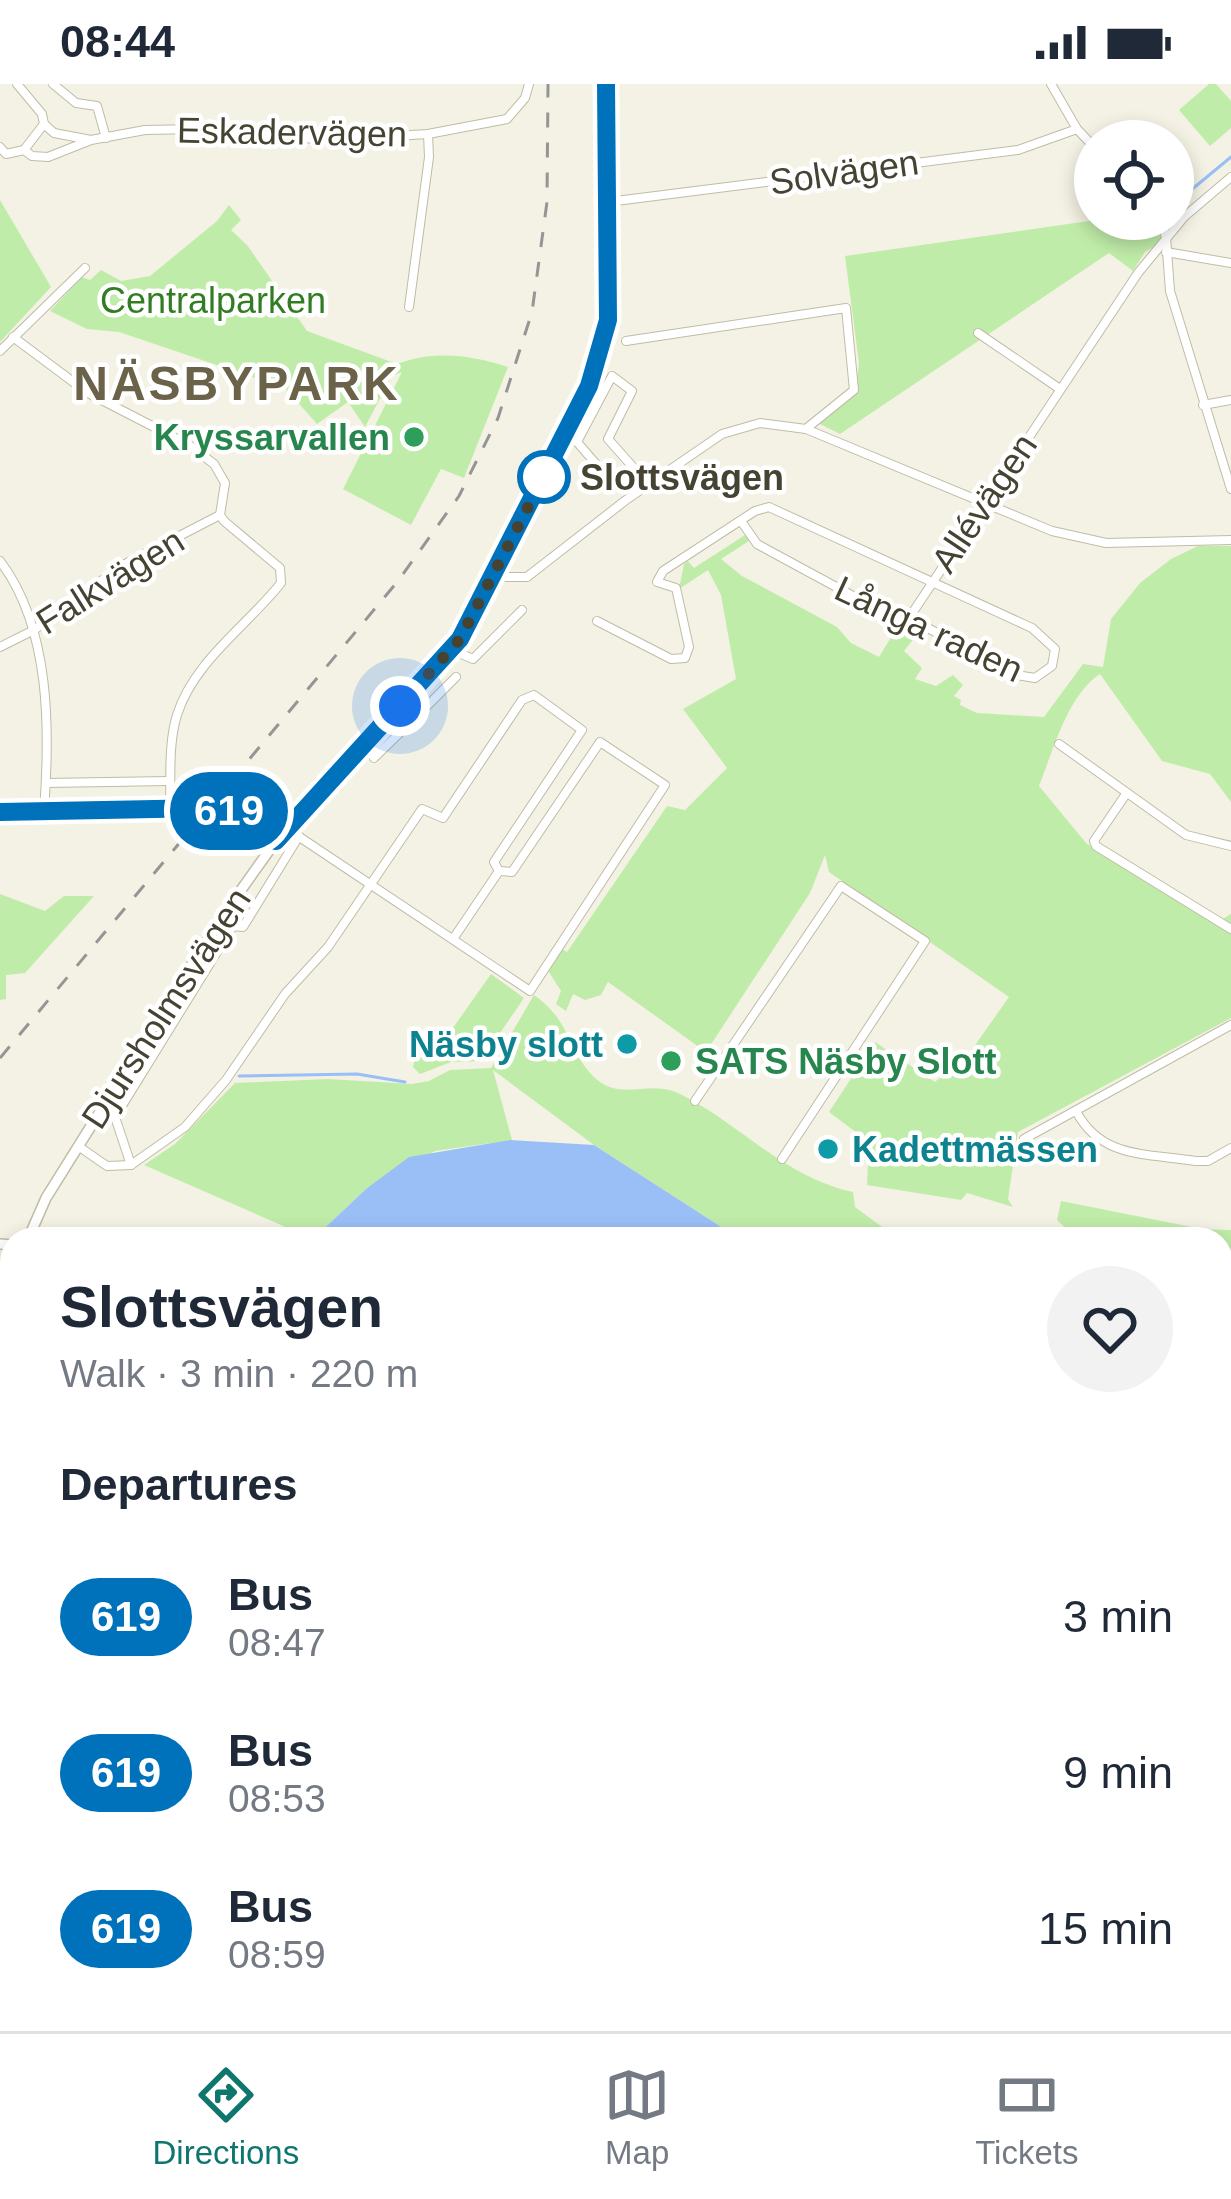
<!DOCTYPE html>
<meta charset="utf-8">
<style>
:root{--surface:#fff;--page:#f2f2f3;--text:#1f2937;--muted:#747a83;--line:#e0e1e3;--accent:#0f766e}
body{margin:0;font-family:Arial,sans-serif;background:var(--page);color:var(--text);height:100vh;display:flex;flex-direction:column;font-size:45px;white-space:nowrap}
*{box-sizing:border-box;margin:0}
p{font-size:39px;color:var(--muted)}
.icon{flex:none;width:66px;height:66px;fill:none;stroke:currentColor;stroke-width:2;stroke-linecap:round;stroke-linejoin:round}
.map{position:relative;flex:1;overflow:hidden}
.sheet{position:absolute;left:0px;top:1143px;width:1233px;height:804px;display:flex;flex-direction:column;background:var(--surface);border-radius:36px 36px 0 0;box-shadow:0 6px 18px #0003}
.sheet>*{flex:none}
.badge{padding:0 24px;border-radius:39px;font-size:42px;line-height:78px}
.tools{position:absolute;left:1074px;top:36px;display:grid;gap:24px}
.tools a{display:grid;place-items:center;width:120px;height:120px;border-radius:50%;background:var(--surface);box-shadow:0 6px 18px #0003;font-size:60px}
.you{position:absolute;width:60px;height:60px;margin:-30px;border:9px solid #fff;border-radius:50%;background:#1a73e8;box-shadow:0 0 0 18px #1a73e833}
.map>.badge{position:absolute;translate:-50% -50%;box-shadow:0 0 0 6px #fff}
h2{padding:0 60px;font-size:45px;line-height:108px}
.round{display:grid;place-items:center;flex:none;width:126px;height:126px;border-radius:63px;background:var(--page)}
.headline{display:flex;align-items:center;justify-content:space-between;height:204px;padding:0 60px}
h1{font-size:57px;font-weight:800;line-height:90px}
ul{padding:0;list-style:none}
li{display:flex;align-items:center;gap:36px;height:156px;padding:0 60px}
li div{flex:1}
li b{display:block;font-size:45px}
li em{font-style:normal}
li .badge{min-width:132px;font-weight:700;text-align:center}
.status{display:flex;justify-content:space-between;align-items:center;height:84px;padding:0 60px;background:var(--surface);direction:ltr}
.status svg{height:33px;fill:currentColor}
.dock{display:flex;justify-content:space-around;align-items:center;height:168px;border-top:3px solid var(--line);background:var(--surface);font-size:33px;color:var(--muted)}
.dock a{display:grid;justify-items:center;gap:6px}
.dock .active{color:var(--accent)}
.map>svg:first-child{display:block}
.green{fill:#c0eca9}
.water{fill:#9abff6}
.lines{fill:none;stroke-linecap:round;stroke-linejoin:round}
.stream{stroke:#9abff6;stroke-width:3}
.minor-casing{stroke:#c0bca6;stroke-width:10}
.tertiary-casing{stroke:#c0bca6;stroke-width:12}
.minor{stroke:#fff;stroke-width:8}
.tertiary{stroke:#fff;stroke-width:9}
.rail{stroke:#959595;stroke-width:3;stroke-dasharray:15 15;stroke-linecap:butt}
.line-casing{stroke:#fff;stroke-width:27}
.line{stroke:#0072bc;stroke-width:18}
.walk{stroke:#464333;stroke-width:12;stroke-dasharray:0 21.6}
.leisure-dot{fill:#2e9e5b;stroke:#fff;stroke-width:4.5}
.stop-dot{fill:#fff;stroke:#0072bc;stroke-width:6}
.culture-dot{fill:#0f9aa8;stroke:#fff;stroke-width:4.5}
.labels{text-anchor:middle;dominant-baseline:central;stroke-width:9;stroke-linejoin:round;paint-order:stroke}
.street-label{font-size:36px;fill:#464333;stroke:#fff}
.park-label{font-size:36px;fill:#327d22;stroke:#fff}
.leisure-label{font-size:36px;font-weight:bold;fill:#27864d;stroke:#fff;text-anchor:end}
.stop-label{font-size:36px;font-weight:bold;fill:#464333;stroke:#fff;text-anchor:start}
.culture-label{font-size:36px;font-weight:bold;fill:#0d838f;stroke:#fff;text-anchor:end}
.district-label{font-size:48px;font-weight:bold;letter-spacing:3px;fill:#6a634a;stroke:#fff}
</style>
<div class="status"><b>08:44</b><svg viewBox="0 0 49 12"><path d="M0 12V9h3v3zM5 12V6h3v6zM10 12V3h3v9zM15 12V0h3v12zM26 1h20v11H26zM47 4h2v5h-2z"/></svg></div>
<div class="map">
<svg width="1231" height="1947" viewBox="0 0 1231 1947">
<rect width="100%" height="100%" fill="#f4f2e4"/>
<g class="green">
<path d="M1209,0H1216L1231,17V44L1210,62L1179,26Z"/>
<path d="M0,116L51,203L0,258Z"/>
<path d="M229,121L241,136L231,146L247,161L307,247L397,280C434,266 471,271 508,283L464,394L441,385L411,441L343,405L402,288L392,292L365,343L348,318L317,340L285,304L119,248L87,245L50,227L82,193L90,196L101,186L121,197L150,192L217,137Z"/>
<path d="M1103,135H1151L1163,157L1145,168L1133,187L1109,169L840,350L818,339L855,310L859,279L845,172Z"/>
<path d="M745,451L749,457L721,475L742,492L837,543L851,559L879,573L898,542L906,544L913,540L922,544L904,567L922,584L915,595L936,602L953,591L963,601L954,612L961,616L960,621L977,629L1044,633L1083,580L1103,583L1111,535L1140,499L1171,475L1198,462H1231V718L1210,690L1162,677L1100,590C1067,612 1053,667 1039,702L1086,759L1214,840L1231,830V934L1018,1048L1008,1115L1013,1123L967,1109L961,1116L867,1101L868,1078L860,1076L857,1049L829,1028L875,958L935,998L973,964L1009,913L829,788L825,771L810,809L706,968L608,898L601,911L585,916L573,910L566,927L556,920L561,907L547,885L561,864L567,868L667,722L685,726L727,684L683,625L736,595L721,511L708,486L679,505L684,480L688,477L694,484Z"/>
<path d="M0,810L45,827L64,812H94L25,889L6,891V915L0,916Z"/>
<path d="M491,890L524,914L481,977L451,978L420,990L413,983L415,973L443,958Z"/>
<path d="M534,911C571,937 567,965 593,992C619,1019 648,995 678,1009C740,1039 783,1093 853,1108L855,1123L893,1151V1155L802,1154L778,1148L740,1155L594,1061L493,986L512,1056L435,1067L366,1105L313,1155L144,1081L175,1060L235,999L328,995L412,1000L429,997L450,986L491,984Z"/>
<path d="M1061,1117L1202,1145L1231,1146V1185L1221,1183V1155H1078L1057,1136Z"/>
<path d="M0,1758L12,1779V1935H77L81,1947H0Z"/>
<path d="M103,1935H1015V1947H106Z"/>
</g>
<g class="water">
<path d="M510,1056L594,1061L740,1155H313L366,1105L409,1073Z"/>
<path d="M1221,1199L1231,1201V1516L1221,1508Z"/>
</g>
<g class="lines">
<g class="stream">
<path d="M1173,121L1231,73"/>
<path d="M239,992L357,990L405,998"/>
</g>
<defs>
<g id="minor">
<path d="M17,0L42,30L44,40"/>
<path d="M53,0L76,19L97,22L106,54"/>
<path d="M1051,0L1077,45L1095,64"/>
<path d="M91,56L54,49L44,40L24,66L32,72L48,73L91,56L145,46L197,45L327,56L428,50L507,35L525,14L529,0"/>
<path d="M0,63L6,70L24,66"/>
<path d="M608,118L1018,66L1077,45"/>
<path d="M1160,135L1166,153L1170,207L1231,405"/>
<path d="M1166,168L1231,179"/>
<path d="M409,223L429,73L428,50"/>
<path d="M978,249L1060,305"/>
<path d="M13,253L88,309L189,361L214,380L225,399L220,431L224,437L280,484L281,499C248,541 194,577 177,631C168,660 171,694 170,724"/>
<path d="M626,257L846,224L854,306L807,344"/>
<path d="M0,267L85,184"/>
<path d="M1203,321L1231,316"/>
<path d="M570,356L577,358L616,403L619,399"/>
<path d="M577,358L612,292L632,307L608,355L648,400"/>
<path d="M0,477C51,544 50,647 44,727"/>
<path d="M494,493H527L626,416L722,350L760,339L806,345L1052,447L1106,459L1231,456"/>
<path d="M909,534L1138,189L1184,133L1231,93"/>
<path d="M597,537L671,575L685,574L689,563L676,504L657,498L663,487L755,427L769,423L1032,544L1055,565L1052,582L1035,594L1016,591L909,534L899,537L757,460L741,437"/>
<path d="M0,563L34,546L123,481L220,431"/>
<path d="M452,566L473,575L522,526"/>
<path d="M401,622L414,635L456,593"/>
<path d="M1059,660L1186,751L1231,762"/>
<path d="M374,674L414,635"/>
<path d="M46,699L170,697"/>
<path d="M1126,710L1094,757L1096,762L1231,845"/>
<path d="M0,728L206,724L229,728L276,757"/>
<path d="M286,744L530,907L665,701L600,658L512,788L499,787"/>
<path d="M695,1017L841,802L925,857L782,1075"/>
<path d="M1076,1027C1101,1075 1147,1069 1196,1077H1208L1231,1064"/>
<path d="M1024,1055L1231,941"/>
<path d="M78,1062L107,1082L131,1081L185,1043L226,996L285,910L328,863L422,725L443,734L522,616L534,611L582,646L494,778L499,787L453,855"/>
<path d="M131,1081L115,1033L233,842L243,843L299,752"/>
<path d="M0,1424L12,1425"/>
<path d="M1216,1935L1231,1943"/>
<path d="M1021,1947V1935"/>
</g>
<g id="tertiary">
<path d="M28,1155L46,1114L221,834L276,757L460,555L529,423L589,301L608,236L606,0"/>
<path d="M0,1160L12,1161"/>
<path d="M0,1530L12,1529"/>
<path d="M496,1935L503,1947"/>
</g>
</defs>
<use href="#minor" class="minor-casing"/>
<use href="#tertiary" class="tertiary-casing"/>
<use href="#minor" class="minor"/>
<use href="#tertiary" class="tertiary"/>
<g class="rail">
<path d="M0,974L398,497L459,412L498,334L532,228L547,118L548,0"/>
<path d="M0,1744L12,1765"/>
<path d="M95,1935L99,1947"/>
</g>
</g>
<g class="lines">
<defs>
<path id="line" d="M0,728L206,724L229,728L276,757L460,555L589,302L608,236L606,0"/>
</defs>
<use href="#line" class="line-casing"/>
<use href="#line" class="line"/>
<path class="walk" d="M400,622L460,555L546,388L544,393"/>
</g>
<g class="leisure-dot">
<circle cx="414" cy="353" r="12"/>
<circle cx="671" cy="977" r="12"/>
</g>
<circle class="stop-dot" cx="544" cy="393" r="24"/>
<g class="culture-dot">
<circle cx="627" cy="960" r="12"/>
<circle cx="828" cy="1065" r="12"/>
</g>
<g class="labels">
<g class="street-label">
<text transform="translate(292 48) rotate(1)">Eskadervägen</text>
<text transform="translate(844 88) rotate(-8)">Solvägen</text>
<text transform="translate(984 419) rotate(-56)">Allévägen</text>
<text transform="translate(110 497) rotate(-32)">Falkvägen</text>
<text transform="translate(929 545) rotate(25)">Långa raden</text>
<text transform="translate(166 924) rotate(-57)">Djursholmsvägen</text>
</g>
<g class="park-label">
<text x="213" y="216">Centralparken</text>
</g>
<g class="leisure-label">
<text x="390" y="353">Kryssarvallen</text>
<text x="695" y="977" text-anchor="start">SATS Näsby Slott</text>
</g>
<g class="stop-label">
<text x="580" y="393">Slottsvägen</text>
</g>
<g class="culture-label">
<text x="603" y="960">Näsby slott</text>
<text x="852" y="1065" text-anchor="start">Kadettmässen</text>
</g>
<g class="district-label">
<text x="237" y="299">NÄSBYPARK</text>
</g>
</g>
</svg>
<div class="tools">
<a><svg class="icon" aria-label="locate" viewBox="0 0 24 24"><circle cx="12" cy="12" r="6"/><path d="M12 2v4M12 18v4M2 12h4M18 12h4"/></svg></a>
</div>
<div class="you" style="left:400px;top:622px"></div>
<b class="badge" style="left:229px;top:727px;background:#0072bc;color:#fff">619</b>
<section class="sheet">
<div class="headline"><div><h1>Slottsvägen</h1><p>Walk · 3 min · 220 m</p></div><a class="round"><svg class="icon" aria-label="heart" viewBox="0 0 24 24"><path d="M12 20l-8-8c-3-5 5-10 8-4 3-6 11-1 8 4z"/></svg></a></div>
<h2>Departures</h2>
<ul>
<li><span class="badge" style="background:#0072bc;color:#fff">619</span><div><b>Bus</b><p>08:47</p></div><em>3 min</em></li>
<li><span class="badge" style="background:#0072bc;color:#fff">619</span><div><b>Bus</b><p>08:53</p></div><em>9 min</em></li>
<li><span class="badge" style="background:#0072bc;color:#fff">619</span><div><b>Bus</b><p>08:59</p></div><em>15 min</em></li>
</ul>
</section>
</div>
<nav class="dock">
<a class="active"><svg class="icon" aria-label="directions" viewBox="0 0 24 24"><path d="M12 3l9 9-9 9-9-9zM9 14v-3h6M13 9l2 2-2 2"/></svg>Directions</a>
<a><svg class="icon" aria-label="map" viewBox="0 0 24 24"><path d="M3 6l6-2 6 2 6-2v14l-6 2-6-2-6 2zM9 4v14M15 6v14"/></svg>Map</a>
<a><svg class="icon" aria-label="tickets" viewBox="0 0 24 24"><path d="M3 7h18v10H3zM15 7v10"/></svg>Tickets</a>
</nav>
